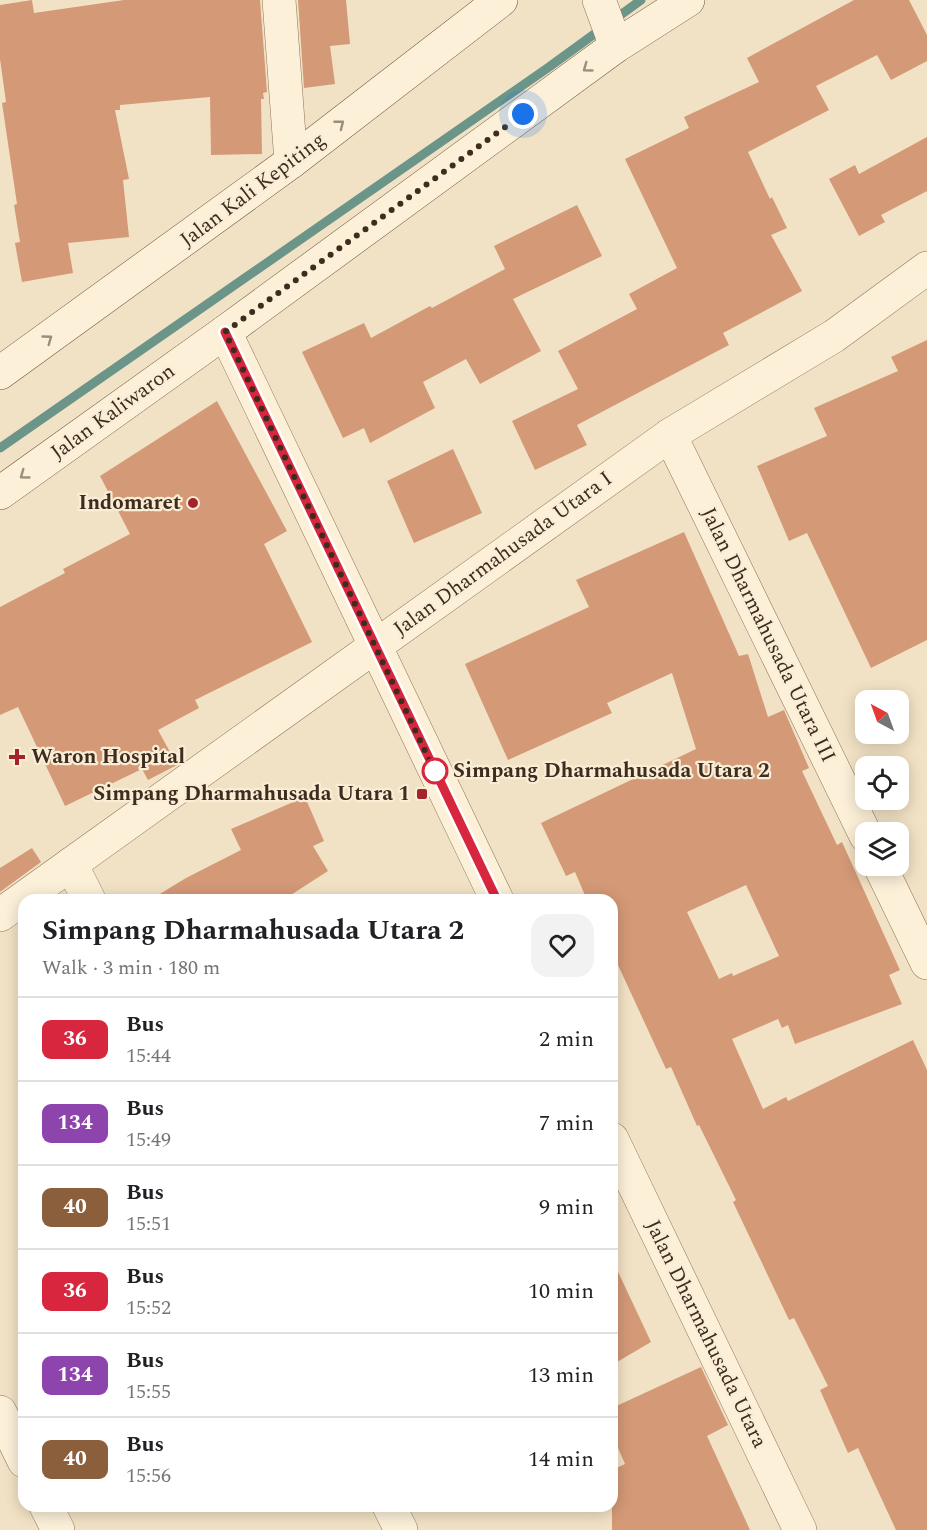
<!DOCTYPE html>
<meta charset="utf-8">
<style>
:root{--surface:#fff;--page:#f2f2f2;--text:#202124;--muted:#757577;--line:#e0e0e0}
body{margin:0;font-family:Spectral,serif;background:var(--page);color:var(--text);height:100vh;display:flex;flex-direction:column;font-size:22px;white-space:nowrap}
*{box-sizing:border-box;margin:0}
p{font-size:20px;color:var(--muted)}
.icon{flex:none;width:33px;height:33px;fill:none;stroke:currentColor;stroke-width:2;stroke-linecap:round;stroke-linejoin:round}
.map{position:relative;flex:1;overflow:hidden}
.sheet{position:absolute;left:18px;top:894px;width:600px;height:618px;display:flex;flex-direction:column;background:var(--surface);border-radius:18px;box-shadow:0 3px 15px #0003}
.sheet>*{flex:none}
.badge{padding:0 12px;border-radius:9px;font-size:21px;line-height:39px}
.needle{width:39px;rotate:319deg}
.tools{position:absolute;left:855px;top:690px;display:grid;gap:12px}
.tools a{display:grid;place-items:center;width:54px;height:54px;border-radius:12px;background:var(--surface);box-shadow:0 3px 15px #0003;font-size:30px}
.you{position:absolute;width:30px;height:30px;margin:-15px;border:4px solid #fff;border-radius:50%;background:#1a73e8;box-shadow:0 0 0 9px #1a73e833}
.map>.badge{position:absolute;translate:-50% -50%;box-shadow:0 0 0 3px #fff}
.round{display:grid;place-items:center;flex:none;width:63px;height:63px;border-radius:18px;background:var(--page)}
.headline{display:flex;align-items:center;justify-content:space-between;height:102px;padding:0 24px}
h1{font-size:28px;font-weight:700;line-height:45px}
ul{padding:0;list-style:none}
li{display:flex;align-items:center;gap:18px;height:84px;padding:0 24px;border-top:2px solid var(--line)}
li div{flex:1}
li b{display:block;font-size:22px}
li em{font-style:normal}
li .badge{min-width:66px;font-weight:700;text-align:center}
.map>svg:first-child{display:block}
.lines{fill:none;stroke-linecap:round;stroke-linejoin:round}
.stream{stroke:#6c9589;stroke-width:9}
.building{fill:#d49977;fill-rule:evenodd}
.minor-casing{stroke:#8f7359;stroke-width:34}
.secondary-casing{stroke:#71543c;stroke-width:34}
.minor{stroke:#fcf0d9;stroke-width:33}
.secondary{stroke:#fcf0d9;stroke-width:33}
.oneway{stroke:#9d8e7c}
.line-casing{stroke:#fff;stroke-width:14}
.line{stroke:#d7263d;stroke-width:9}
.walk{stroke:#3e2c1e;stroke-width:6;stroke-dasharray:0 10.8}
.poi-dot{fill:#a4232b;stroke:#f9edd5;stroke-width:2}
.stop-dot{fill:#fff;stroke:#d7263d;stroke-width:3}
.labels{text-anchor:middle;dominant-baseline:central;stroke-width:4.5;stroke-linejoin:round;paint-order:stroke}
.street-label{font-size:21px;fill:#3e2c1e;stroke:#f9edd5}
.poi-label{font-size:21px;font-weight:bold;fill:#3e2c1e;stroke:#f9edd5;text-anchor:end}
.stop-label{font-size:21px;font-weight:bold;fill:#3e2c1e;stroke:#f9edd5;text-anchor:start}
</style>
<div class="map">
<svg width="927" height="1530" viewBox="0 0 927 1530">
<rect width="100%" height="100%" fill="#f2e2c5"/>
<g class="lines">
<path class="stream" d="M0,448L549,67L641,0"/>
</g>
<g class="building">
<path d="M32,0L34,13L124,0H260L267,92L263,93L264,99H261L262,154L211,155L210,97L120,105V110H115L129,179L123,180L129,237L68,243L73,273L22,282L15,243L20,242L14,205L17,204L2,103L6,102L0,59V5Z"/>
<path d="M298,0H346L350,44L330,46L335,84L304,88Z"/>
<path d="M854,0H909L927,35V61L891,80L877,55L816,86L829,110L748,152L770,199L772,197L787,228L771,235L802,291L723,333L729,345L577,425L587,445L535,470L512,421L578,389L558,351L637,309L629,294L677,268L625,159L689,128L684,117L759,82L747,58Z"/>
<path d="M927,137V191L881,215L885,222L859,236L829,179L855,165L859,174Z"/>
<path d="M577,205L602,256L513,299L541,351L480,384L466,359L423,382L435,408L370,443L364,428L343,438L302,352L364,323L371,338L430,306L432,308L505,269L494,246Z"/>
<path d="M927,340V640L871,668L807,533L789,541L757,466L827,436L814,408L898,371L891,357Z"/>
<path d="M217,401L287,531L264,544L312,642L195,700L199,708L158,730L177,765L148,780L142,769L65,806L18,707L0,715V607L65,573L63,569L130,534L100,476Z"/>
<path d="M453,449L482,513L414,543L387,481Z"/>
<path d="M684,532L739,656L748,654L768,717L784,710L809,768L802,771L837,845L842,842L900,970L889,975L902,1004L795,1044L788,1025L782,1028L778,1019L732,1039L763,1109L786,1097L788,1101L913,1040L927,1070V1530H896L858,1448L848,1453L820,1390L828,1386L794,1318L789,1320L733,1202L736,1200L699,1125L697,1126L671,1067L666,1069L612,952V900H587L575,872L566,876L541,823L696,749L672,673L607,703L612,713L508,760L465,664L589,607L576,580ZM746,885L779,956L733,976L732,973L719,979L687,912Z"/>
<path d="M305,797L324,841L313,846L328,871L283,900H150L186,878L241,850L231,829Z"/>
<path d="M32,848L41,862L0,892V868Z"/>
<path d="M612,1259L651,1342L612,1365Z"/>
<path d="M701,1367L728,1425L707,1436L750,1530H612V1470L625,1464L612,1434V1408Z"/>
</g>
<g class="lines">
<defs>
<g id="minor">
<path d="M279,0L291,162"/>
<path d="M599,0L616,46"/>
<path d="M225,332L497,900"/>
<path d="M670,435L866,836"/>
<path d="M71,864L89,900"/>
<path d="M880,866L927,963"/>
<path d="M0,915L670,435L834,336L927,268"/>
<path d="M612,1139L800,1530"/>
<path d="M0,1412L24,1461"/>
<path d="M46,1506L58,1530"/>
<path d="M389,1506L401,1530"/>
</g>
<g id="secondary">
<path d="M0,373L291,162L501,0"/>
<path d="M0,493L225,332L616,46L688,0"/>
</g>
</defs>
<use href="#minor" class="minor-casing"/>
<use href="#secondary" class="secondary-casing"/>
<use href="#minor" class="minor"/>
<use href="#secondary" class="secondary"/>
</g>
<defs><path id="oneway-chevron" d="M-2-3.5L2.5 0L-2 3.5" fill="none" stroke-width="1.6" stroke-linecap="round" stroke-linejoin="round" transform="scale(1.5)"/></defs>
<g class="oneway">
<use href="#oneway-chevron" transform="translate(587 68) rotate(144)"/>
<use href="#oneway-chevron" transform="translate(340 124) rotate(-38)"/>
<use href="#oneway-chevron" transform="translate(48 339) rotate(-36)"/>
<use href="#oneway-chevron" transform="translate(24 475) rotate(144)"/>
</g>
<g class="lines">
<defs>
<path id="line" d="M225,332L497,900"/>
</defs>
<use href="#line" class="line-casing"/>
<use href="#line" class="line"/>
<path class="walk" d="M435,771L439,780L225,332L523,114"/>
</g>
<g class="poi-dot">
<circle cx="193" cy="503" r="6"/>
<path d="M14 748h6v6h6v6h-6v6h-6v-6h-6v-6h6z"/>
<rect x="416" y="788" width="12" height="12" rx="3"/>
</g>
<circle class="stop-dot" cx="435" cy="771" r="12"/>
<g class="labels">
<g class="street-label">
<text transform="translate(253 190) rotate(-37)">Jalan Kali Kepiting</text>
<text transform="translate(113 412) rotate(-36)">Jalan Kaliwaron</text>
<text transform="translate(503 554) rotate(-36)">Jalan Dharmahusada Utara I</text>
<text transform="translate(768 635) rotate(64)">Jalan Dharmahusada Utara III</text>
<text transform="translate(706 1334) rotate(64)">Jalan Dharmahusada Utara</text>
</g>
<g class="poi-label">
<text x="181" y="503">Indomaret</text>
<text x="31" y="757" text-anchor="start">Waron Hospital</text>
<text x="410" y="794">Simpang Dharmahusada Utara 1</text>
</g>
<g class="stop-label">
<text x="453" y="771">Simpang Dharmahusada Utara 2</text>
</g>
</g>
</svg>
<div class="tools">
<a><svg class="needle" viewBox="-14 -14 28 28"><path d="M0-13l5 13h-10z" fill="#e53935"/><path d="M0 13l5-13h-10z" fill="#757577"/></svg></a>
<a><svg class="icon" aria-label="locate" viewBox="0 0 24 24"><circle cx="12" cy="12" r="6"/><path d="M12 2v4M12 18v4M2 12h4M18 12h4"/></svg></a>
<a><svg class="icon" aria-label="layers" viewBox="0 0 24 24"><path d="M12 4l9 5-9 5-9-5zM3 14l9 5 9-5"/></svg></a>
</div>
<div class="you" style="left:523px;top:114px"></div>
<section class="sheet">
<div class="headline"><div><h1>Simpang Dharmahusada Utara 2</h1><p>Walk · 3 min · 180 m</p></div><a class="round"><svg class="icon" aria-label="heart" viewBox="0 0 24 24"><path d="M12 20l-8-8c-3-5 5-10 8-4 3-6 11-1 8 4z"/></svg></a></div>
<ul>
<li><span class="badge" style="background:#d7263d;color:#fff">36</span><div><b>Bus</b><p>15:44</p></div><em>2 min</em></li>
<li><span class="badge" style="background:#8e44ad;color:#fff">134</span><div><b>Bus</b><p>15:49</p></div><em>7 min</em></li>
<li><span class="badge" style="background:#8b5e3c;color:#fff">40</span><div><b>Bus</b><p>15:51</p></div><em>9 min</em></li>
<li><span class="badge" style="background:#d7263d;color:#fff">36</span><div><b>Bus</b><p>15:52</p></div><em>10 min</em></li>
<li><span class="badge" style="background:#8e44ad;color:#fff">134</span><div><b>Bus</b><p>15:55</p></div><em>13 min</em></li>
<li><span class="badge" style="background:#8b5e3c;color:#fff">40</span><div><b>Bus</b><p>15:56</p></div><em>14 min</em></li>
</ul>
</section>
</div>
